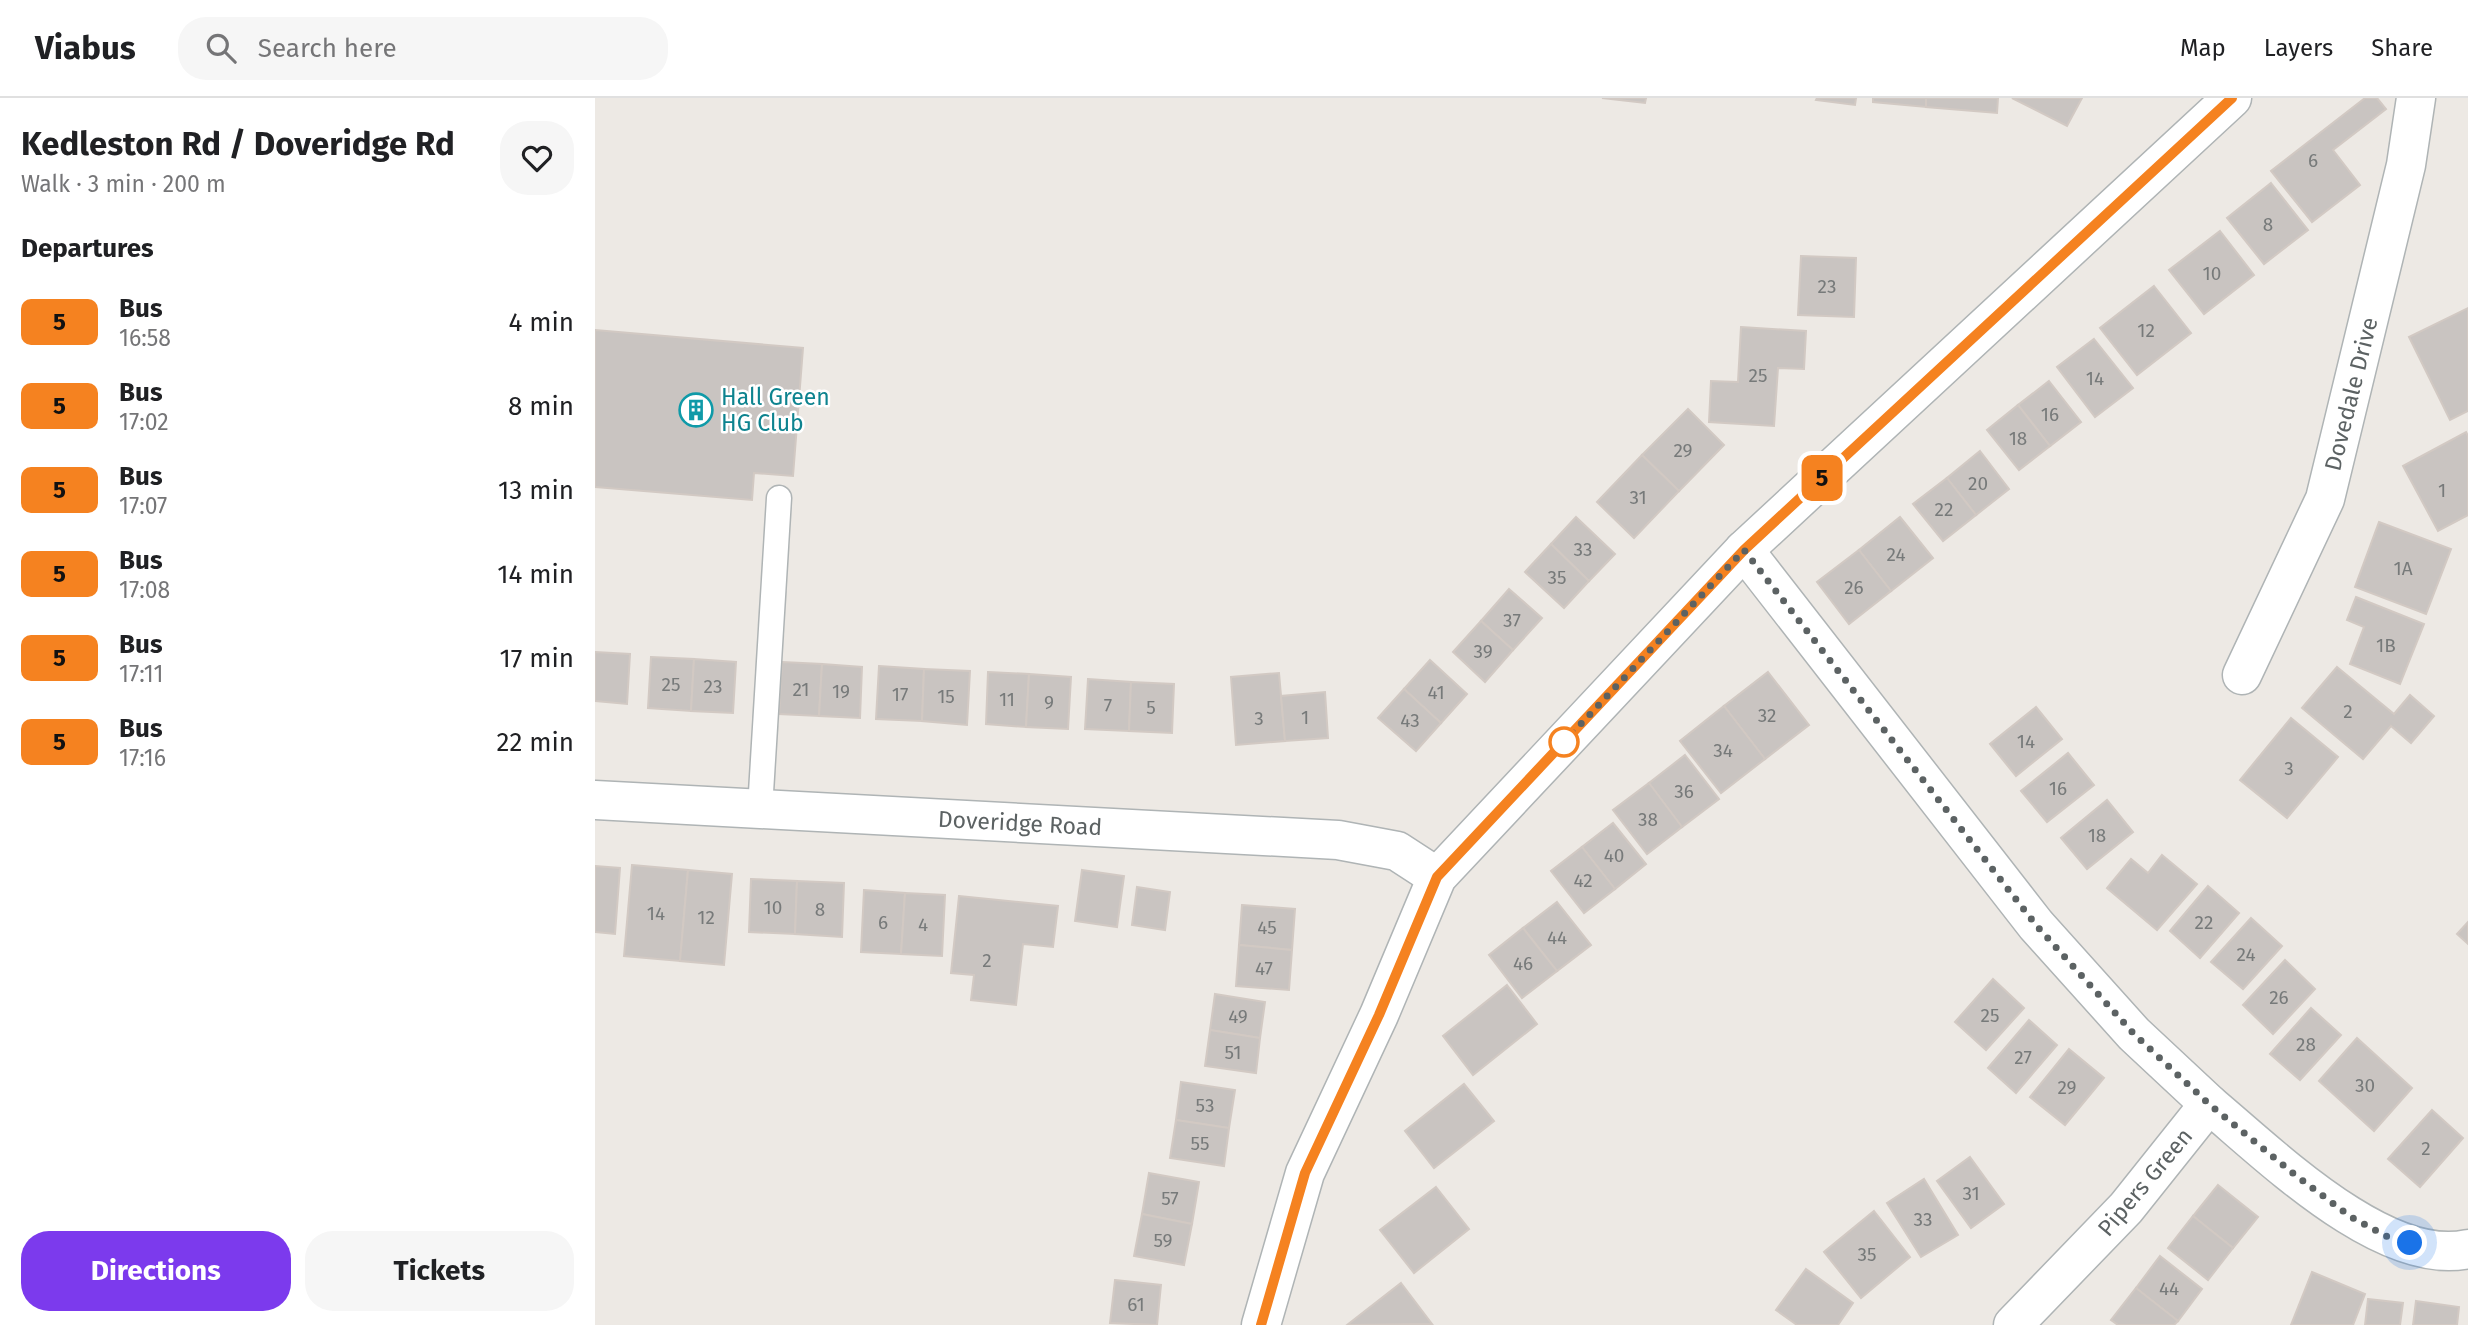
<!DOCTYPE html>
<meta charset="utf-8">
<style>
:root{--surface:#fff;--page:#f6f6f6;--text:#202124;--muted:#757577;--line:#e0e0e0;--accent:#7c3aed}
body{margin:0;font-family:"Fira Sans",sans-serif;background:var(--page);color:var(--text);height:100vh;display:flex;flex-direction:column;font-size:26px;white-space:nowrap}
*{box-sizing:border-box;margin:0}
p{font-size:23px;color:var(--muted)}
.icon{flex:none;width:38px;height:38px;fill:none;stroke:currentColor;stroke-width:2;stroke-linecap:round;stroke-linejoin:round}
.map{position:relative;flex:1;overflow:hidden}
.side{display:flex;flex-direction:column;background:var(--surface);width:595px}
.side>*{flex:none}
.badge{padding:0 14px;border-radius:10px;font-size:24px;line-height:46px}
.you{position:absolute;width:35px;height:35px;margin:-18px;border:5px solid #fff;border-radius:50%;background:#1a73e8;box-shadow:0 0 0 10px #1a73e833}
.map>.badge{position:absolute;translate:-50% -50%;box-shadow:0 0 0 4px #fff}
h2{padding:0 21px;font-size:26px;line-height:63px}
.round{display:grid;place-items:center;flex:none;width:74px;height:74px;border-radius:28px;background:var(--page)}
.head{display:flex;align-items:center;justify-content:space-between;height:119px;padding:0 21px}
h1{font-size:33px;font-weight:700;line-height:52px}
.button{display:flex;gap:14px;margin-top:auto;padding:14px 21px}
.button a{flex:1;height:80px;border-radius:28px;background:var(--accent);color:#fff;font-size:28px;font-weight:700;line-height:80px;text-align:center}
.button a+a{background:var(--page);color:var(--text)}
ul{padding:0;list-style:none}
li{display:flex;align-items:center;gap:21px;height:84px;padding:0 21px}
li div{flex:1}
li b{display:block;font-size:26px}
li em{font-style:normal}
li .badge{min-width:77px;font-weight:700;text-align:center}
header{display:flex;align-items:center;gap:42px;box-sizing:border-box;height:98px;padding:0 35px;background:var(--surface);border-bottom:2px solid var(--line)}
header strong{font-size:33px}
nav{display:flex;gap:38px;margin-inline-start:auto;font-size:24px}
.search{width:490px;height:63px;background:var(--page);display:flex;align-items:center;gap:18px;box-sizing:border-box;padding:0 24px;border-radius:28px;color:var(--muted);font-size:26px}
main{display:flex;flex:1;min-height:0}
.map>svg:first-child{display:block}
.building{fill:#c9c4c1;stroke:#d2c9c3;stroke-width:2}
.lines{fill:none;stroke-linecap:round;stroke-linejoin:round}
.service-casing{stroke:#afb4b5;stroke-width:27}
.minor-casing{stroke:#afb4b5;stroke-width:41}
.service{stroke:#fff;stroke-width:24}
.minor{stroke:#fff;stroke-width:38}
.line-casing{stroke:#fff;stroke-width:16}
.line{stroke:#f58220;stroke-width:10}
.walk{stroke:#5c6263;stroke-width:7;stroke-dasharray:0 12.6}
.stop-dot{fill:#fff;stroke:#f58220;stroke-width:3.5}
.labels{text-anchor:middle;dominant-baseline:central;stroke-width:5;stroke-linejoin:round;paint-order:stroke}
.number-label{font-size:19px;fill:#777a7a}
.street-label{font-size:23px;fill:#5c6263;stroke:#fff}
.culture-label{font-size:23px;fill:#0d838f;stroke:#fff;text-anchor:start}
</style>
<header>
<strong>Viabus</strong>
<div class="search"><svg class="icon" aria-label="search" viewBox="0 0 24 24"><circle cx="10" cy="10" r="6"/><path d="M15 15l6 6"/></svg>Search here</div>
<nav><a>Map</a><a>Layers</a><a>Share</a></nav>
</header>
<main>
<section class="side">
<div class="head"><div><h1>Kedleston Rd / Doveridge Rd</h1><p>Walk · 3 min · 200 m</p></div><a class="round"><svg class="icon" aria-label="heart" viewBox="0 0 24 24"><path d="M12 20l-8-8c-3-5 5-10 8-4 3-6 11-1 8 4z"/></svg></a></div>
<h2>Departures</h2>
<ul>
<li><span class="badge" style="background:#f58220;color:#111">5</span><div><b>Bus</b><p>16:58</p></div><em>4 min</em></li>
<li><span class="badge" style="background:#f58220;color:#111">5</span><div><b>Bus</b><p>17:02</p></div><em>8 min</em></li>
<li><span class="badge" style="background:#f58220;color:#111">5</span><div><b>Bus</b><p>17:07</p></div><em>13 min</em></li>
<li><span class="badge" style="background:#f58220;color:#111">5</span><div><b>Bus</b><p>17:08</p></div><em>14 min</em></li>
<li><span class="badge" style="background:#f58220;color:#111">5</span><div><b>Bus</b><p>17:11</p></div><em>17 min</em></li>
<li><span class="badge" style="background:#f58220;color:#111">5</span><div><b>Bus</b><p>17:16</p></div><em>22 min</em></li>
</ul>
<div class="button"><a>Directions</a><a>Tickets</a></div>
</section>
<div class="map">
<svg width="1873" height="1227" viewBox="0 0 1873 1227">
<rect width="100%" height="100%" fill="#ede9e4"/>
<g class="building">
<path d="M1007,0H1051L1050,5Z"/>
<path d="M1222,0H1261L1260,7L1221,2Z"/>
<path d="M1278,0H1331V9L1278,4Z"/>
<path d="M1331,0H1403L1402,15L1331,9Z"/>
<path d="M1417,0H1487L1472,28Z"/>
<path d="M1770,0H1782L1791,11L1738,52L1765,87L1717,124L1676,73Z"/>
<path d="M1676,85L1713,132L1669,166L1632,120Z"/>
<path d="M1625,133L1659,177L1609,216L1574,172Z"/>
<path d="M1206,158L1261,160L1259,219L1203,217Z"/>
<path d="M1559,188L1596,235L1542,277L1505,230Z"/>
<path d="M1873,210V313L1855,322L1814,239Z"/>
<path d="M1146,229L1211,233L1209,271L1183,270L1179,328L1114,324L1116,283L1143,284Z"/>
<path d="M0,232L208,250L198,378L159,375L157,402L0,389Z"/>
<path d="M1499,241L1538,290L1500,319L1462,269Z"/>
<path d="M1454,283L1486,324L1455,348L1423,307Z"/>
<path d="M1423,307L1455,348L1424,372L1392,332Z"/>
<path d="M1093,311L1129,347L1084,393L1047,357Z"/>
<path d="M1871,334L1873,338V417L1843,433L1808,368Z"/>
<path d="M1385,353L1414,391L1381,417L1352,380Z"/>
<path d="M1047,357L1084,393L1039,440L1002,404Z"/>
<path d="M1352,380L1381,417L1348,443L1318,406Z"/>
<path d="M981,419L1020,456L994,483L956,446Z"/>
<path d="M1305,419L1338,460L1296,493L1264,452Z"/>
<path d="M1784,424L1856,451L1831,516L1760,489Z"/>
<path d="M956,446L994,483L969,510L930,474Z"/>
<path d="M1264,452L1296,493L1254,526L1222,484Z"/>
<path d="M914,491L947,520L918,552L886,523Z"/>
<path d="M1761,499L1829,526L1805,586L1755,566L1769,529L1752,522Z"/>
<path d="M886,523L918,552L890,584L858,554Z"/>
<path d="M0,554L35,556L32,606L0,603Z"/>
<path d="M56,559L99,561L96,613L53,610Z"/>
<path d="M99,561L141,564L138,615L96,613Z"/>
<path d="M835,562L872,596L846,625L809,591Z"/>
<path d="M187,564L227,566L224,618L184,616Z"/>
<path d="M227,566L267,569L265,620L224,618Z"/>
<path d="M284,568L329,571L327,623L281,621Z"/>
<path d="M1742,569L1799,616L1815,597L1839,618L1816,645L1796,628L1768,661L1707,610Z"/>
<path d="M329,571L375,573L372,627L327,623Z"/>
<path d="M393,574L434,576L431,629L391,626Z"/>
<path d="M1173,574L1214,627L1170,661L1129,608Z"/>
<path d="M684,575L690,643L641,647L636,579Z"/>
<path d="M434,576L476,579L473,631L431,629Z"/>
<path d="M493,581L536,584L534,633L490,631Z"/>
<path d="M536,584L579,586L577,635L534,633Z"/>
<path d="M809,591L846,625L821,653L783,620Z"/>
<path d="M730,594L733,640L690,643L686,598Z"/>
<path d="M1129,608L1170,661L1126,695L1085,643Z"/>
<path d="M1441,609L1467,641L1421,678L1395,646Z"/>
<path d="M1696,620L1743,659L1692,720L1645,682Z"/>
<path d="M1473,655L1499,687L1452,724L1426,693Z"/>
<path d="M1090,657L1124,701L1087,729L1054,685Z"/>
<path d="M1054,685L1087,729L1052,756L1018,712Z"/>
<path d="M1512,702L1538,734L1492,771L1466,740Z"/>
<path d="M1018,725L1051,766L1020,791L987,749Z"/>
<path d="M987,749L1020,791L989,815L956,773Z"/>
<path d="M1567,757L1602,786L1562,832L1512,790L1536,761L1553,775Z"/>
<path d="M37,767L93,772L85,863L29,858Z"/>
<path d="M0,768L25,770L20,836L0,834Z"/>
<path d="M93,772L137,776L129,867L85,863Z"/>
<path d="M487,772L529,778L522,829L480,823Z"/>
<path d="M156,781L202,783L200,836L154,834Z"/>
<path d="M202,783L249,785L247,839L200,836Z"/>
<path d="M1613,788L1644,815L1605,860L1575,833Z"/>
<path d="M542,789L575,794L570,832L537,827Z"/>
<path d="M269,792L310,795L306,856L266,854Z"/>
<path d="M310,795L350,797L347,858L306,856Z"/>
<path d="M364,798L463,808L458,849L428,846L421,907L376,902L379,877L356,875Z"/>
<path d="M962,804L996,847L962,873L928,830Z"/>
<path d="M647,807L700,811L697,852L644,847Z"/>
<path d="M1656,820L1687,848L1648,891L1616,864Z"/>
<path d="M1873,824V846L1862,836Z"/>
<path d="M928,830L962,873L927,900L894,857Z"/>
<path d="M644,847L697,852L694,892L641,888Z"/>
<path d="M1690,862L1720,891L1678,936L1648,907Z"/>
<path d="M1398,881L1429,910L1391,952L1360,924Z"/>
<path d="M912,887L942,926L878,977L848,938Z"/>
<path d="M620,896L670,904L665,940L615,932Z"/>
<path d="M1716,910L1746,937L1705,982L1675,956Z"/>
<path d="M1434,922L1462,947L1421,995L1393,970Z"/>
<path d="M615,932L665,940L661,975L610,968Z"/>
<path d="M1762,940L1817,990L1779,1033L1724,983Z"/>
<path d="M1474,951L1509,980L1470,1027L1435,999Z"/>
<path d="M586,984L640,992L634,1030L581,1022Z"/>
<path d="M869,986L899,1023L839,1070L810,1033Z"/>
<path d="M1837,1012L1868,1040L1825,1089L1793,1061Z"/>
<path d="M581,1022L634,1030L629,1068L575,1060Z"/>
<path d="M1375,1059L1409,1106L1376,1130L1342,1083Z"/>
<path d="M554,1075L604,1084L597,1126L547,1116Z"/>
<path d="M1329,1081L1363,1137L1326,1159L1292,1105Z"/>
<path d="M1623,1087L1663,1119L1638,1150L1598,1118Z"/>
<path d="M841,1089L874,1131L819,1175L785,1132Z"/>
<path d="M1279,1113L1315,1159L1266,1200L1229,1154Z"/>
<path d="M547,1116L597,1126L589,1167L539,1158Z"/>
<path d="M1598,1118L1638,1150L1613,1182L1573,1150Z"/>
<path d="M1565,1158L1607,1191L1583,1223L1541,1190Z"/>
<path d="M1211,1171L1258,1205L1243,1227H1202L1181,1212Z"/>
<path d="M1717,1174L1770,1196L1758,1227H1696Z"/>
<path d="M520,1182L566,1187L562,1227L515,1225Z"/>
<path d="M806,1185L837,1226L752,1227Z"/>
<path d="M1541,1190L1583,1223L1579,1227H1523L1516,1222Z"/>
<path d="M1773,1201L1808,1205L1805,1227H1770Z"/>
<path d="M1821,1203L1864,1209L1862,1227H1818Z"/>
</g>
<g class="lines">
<defs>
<path id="service" d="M165,711L184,400"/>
<g id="minor">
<path d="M1149,452L1441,827L1539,936L1614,1006L1531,1110L1418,1227"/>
<path d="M1647,577L1730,401L1811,67L1821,0"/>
<path d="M0,702L743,742L802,753L842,779"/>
<path d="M1614,1006C1674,1056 1789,1170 1873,1151"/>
<path d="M666,1227L710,1075L784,917L842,779L1149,452L1637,0"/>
</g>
</defs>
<use href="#service" class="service-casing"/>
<use href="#minor" class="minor-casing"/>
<use href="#service" class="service"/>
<use href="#minor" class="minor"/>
</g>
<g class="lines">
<defs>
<path id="line" d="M666,1227L710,1075L784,917L842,779L1149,452L1637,0"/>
</defs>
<use href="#line" class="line-casing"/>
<use href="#line" class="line"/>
<path class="walk" d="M969,644L1149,452L1441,827L1539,936L1614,1006L1699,1076L1756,1119L1791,1138L1815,1145"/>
</g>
<defs>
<symbol id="building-ring" viewBox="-11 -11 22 22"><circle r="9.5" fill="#fff" stroke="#0f9aa8" stroke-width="1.5"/><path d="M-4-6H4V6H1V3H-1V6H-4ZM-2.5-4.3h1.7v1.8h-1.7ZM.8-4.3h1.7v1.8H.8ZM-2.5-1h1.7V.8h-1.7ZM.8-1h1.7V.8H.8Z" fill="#0f9aa8"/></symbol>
</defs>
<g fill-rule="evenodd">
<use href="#building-ring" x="82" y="293" width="38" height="38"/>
</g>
<circle class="stop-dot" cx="969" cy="644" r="14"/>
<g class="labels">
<g class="number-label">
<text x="1718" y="62">6</text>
<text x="1673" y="126">8</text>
<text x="1617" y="175">10</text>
<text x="1232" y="188">23</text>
<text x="1551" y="232">12</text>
<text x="1163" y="277">25</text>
<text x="1500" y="280">14</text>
<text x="1455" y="316">16</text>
<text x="1423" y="340">18</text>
<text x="1088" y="352">29</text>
<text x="1383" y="385">20</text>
<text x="1847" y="392">1</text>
<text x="1043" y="399">31</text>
<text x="1349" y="411">22</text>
<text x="988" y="451">33</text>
<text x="1301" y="456">24</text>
<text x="1808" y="470">1A</text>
<text x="962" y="479">35</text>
<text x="1259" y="489">26</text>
<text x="917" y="522">37</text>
<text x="1791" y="547">1B</text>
<text x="888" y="553">39</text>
<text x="76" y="586">25</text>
<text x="118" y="588">23</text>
<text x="206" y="591">21</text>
<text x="246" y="593">19</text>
<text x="841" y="594">41</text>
<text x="305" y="596">17</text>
<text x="351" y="598">15</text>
<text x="412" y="601">11</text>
<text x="454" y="604">9</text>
<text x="513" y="607">7</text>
<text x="556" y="609">5</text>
<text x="1753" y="613">2</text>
<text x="1172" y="617">32</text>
<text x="710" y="619">1</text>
<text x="664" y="620">3</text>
<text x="815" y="622">43</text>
<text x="1431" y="643">14</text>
<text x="1128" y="652">34</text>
<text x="1694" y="670">3</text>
<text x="1463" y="690">16</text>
<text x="1089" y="693">36</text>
<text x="1053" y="721">38</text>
<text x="1502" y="737">18</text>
<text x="1019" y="757">40</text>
<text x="988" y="782">42</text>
<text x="178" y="809">10</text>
<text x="225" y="811">8</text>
<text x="61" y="815">14</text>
<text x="111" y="819">12</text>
<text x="288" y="824">6</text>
<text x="1609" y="824">22</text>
<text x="328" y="826">4</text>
<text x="672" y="829">45</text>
<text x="962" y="839">44</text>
<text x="1651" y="856">24</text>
<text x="392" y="862">2</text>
<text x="928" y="865">46</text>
<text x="669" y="870">47</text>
<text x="1684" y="899">26</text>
<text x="1395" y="917">25</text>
<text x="643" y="918">49</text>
<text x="1711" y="946">28</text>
<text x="638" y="954">51</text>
<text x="1428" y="959">27</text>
<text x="1770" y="987">30</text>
<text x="1472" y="989">29</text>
<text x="610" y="1007">53</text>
<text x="605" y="1045">55</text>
<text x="1831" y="1050">2</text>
<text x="1376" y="1095">31</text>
<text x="575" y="1100">57</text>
<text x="1328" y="1121">33</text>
<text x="568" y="1142">59</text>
<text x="1272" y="1156">35</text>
<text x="1574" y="1190">44</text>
<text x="541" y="1206">61</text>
</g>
<g class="street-label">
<text transform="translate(1756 296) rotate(-76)">Dovedale Drive</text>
<text transform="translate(425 725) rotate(3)">Doveridge Road</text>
<text transform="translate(1550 1084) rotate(-50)">Pipers Green</text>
</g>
<g class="culture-label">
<text x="126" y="299">Hall Green<tspan x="126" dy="26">HG Club</tspan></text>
</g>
</g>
</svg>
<div class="you" style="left:1815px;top:1145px"></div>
<b class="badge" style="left:1227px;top:380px;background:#f58220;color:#111">5</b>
</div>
</main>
